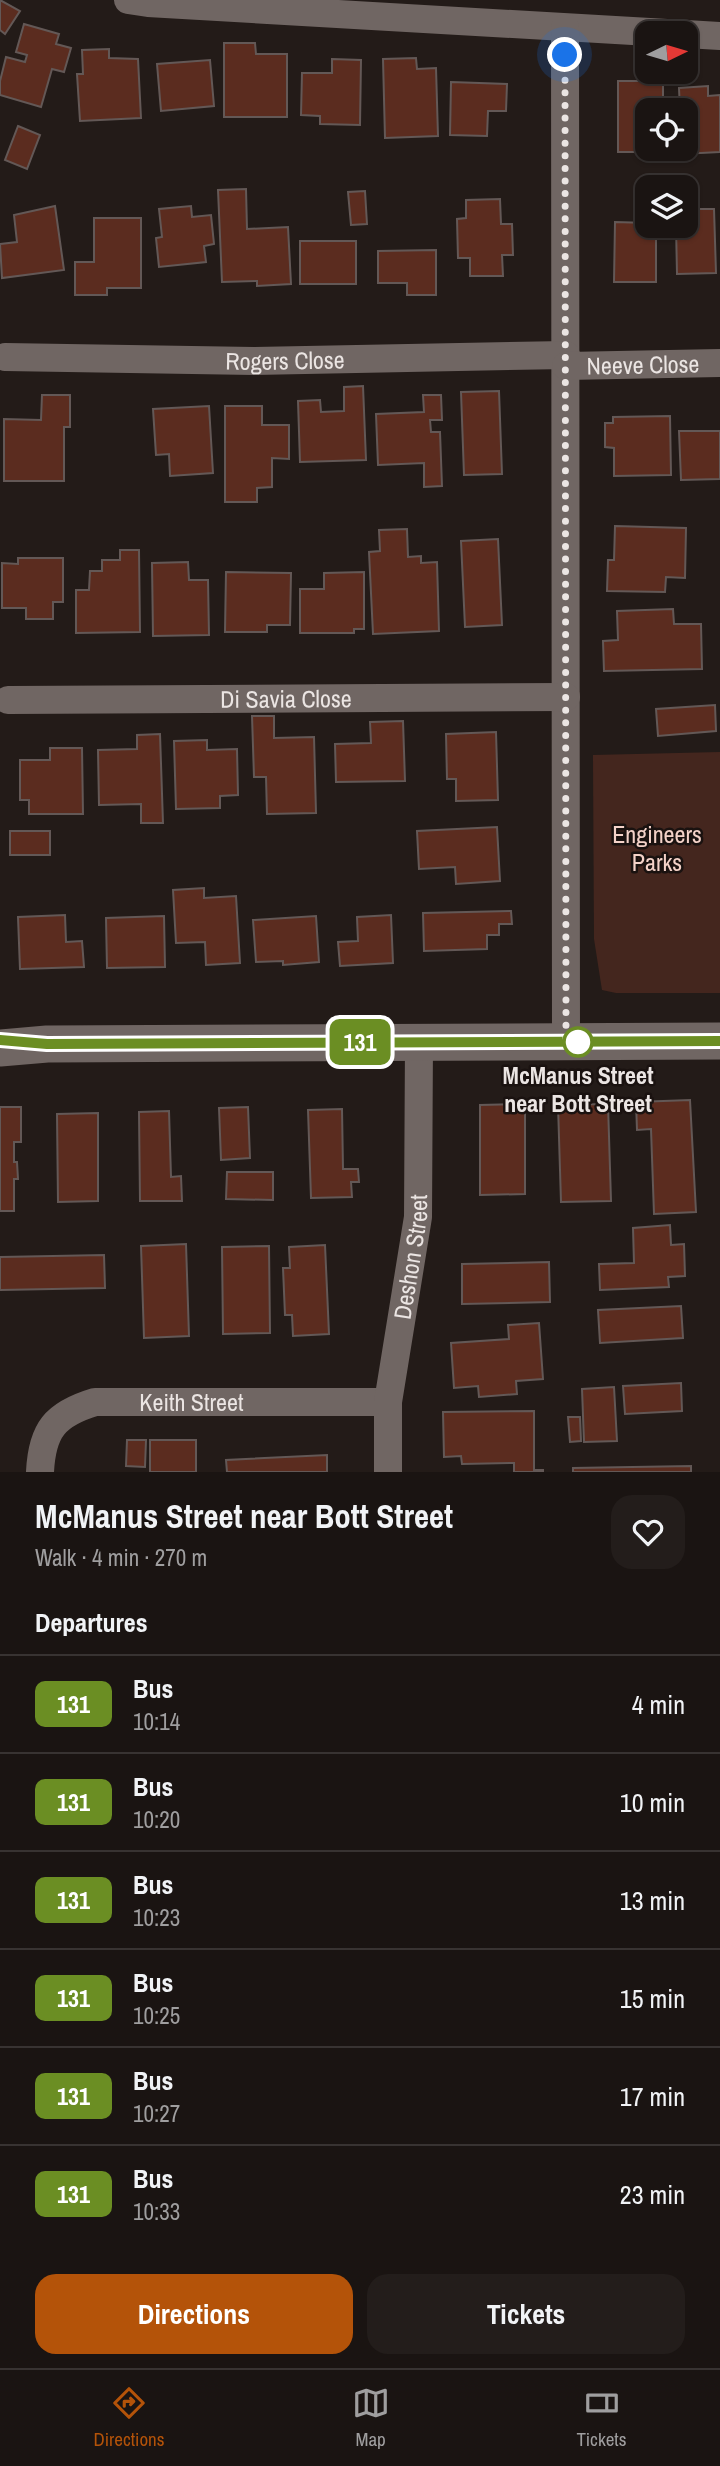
<!DOCTYPE html>
<meta charset="utf-8">
<style>
:root{--surface:#1a1412;--page:#231d1b;--text:#f1f3f6;--muted:#9f9e9f;--line:#383332;--accent:#b45309}
body{margin:0;font-family:"Archivo Narrow",sans-serif;background:var(--page);color:var(--text);height:100vh;display:flex;flex-direction:column;font-size:26px;white-space:nowrap}
*{box-sizing:border-box;margin:0}
p{font-size:23px;color:var(--muted)}
.icon{flex:none;width:38px;height:38px;fill:none;stroke:currentColor;stroke-width:2;stroke-linecap:round;stroke-linejoin:round}
.map{position:relative;height:1472px;overflow:hidden}
.details{display:flex;flex-direction:column;background:var(--surface);flex:1}
.details>*{flex:none}
.badge{padding:0 14px;border-radius:10px;font-size:24px;line-height:46px}
.needle{width:46px;rotate:85deg}
.tools{position:absolute;left:635px;top:21px;display:grid;gap:14px}
.tools a{display:grid;place-items:center;width:63px;height:63px;border-radius:14px;background:var(--surface);box-shadow:0 2px 5px #0004,0 0 0 2px var(--line);font-size:35px}
.you{position:absolute;width:35px;height:35px;margin:-18px;border:5px solid #fff;border-radius:50%;background:#1a73e8;box-shadow:0 0 0 10px #1a73e833}
.map>.badge{position:absolute;translate:-50% -50%;box-shadow:0 0 0 4px #fff}
h2{padding:0 35px;font-size:26px;line-height:63px}
.round{display:grid;place-items:center;flex:none;width:74px;height:74px;border-radius:21px;background:var(--page)}
.head{display:flex;align-items:center;justify-content:space-between;height:119px;padding:0 35px}
h1{font-size:33px;font-weight:800;line-height:52px}
.primary-button{display:flex;gap:14px;margin-top:auto;padding:14px 35px}
.primary-button a{flex:1;height:80px;border-radius:21px;background:var(--accent);color:#fff;font-size:28px;font-weight:800;line-height:80px;text-align:center}
.primary-button a+a{background:var(--page);color:var(--text)}
ul{padding:0;list-style:none}
li{display:flex;align-items:center;gap:21px;height:98px;padding:0 35px;border-top:2px solid var(--line)}
li div{flex:1}
li b{display:block;font-size:26px}
li em{font-style:normal}
li .badge{min-width:77px;font-weight:700;text-align:center}
.tabs{display:flex;justify-content:space-around;align-items:center;height:98px;border-top:2px solid var(--line);background:var(--surface);font-size:19px;color:var(--muted)}
.tabs a{display:grid;justify-items:center;gap:4px}
.tabs .active{color:var(--accent)}
.map>svg:first-child{display:block}
.green{fill:#44261e}
.building{fill:#5b2c1f;stroke:#635856;stroke-width:2}
.lines{fill:none;stroke-linecap:round;stroke-linejoin:round}
.minor{stroke:#706663;stroke-width:28}
.tertiary{stroke:#706663;stroke-width:37}
.line-casing{stroke:#fff;stroke-width:16}
.line{stroke:#6b8e23;stroke-width:10}
.walk{stroke:#ebe5e3;stroke-width:7;stroke-dasharray:0 12.6}
.stop-dot{fill:#fff;stroke:#6b8e23;stroke-width:3.5}
.labels{text-anchor:middle;dominant-baseline:central;stroke-width:5;stroke-linejoin:round;paint-order:stroke}
.street-label{font-size:24px;fill:#ebe5e3;stroke:#1a1210}
.park-label{font-size:24px;fill:#f4d2c8;stroke:#1a1210}
.stop-label{font-size:24px;font-weight:bold;fill:#ebe5e3;stroke:#1a1210}
</style>
<div class="map">
<svg width="720" height="1472" viewBox="0 0 720 1472">
<rect width="100%" height="100%" fill="#231b18"/>
<path class="green" d="M720,752V993H616L602,990L594,939L593,755Z"/>
<g class="building">
<path d="M0,0L20,11L5,34L0,30Z"/>
<path d="M24,24L59,34L56,44L71,48L64,72L52,69L41,107L0,95V81L6,57L25,62L27,55L16,52Z"/>
<path d="M224,43H255L256,54H287V117H224Z"/>
<path d="M109,49V58L138,59L141,118L80,121L77,74H83L82,50Z"/>
<path d="M416,58L417,69L436,68L438,136L385,138L383,59Z"/>
<path d="M332,59L361,60L360,125L320,124V116L301,115L302,73H332Z"/>
<path d="M210,60L214,106L161,111L157,64Z"/>
<path d="M618,81H663V110H648V149H663V152H618Z"/>
<path d="M451,82L507,84L506,111H488L487,136L450,135Z"/>
<path d="M708,86V96L720,95V152L682,154V149H686V110H680L679,88Z"/>
<path d="M18,126L40,135L27,169L5,160Z"/>
<path d="M246,189L247,229L288,227L291,284L257,286V281L222,282L218,190Z"/>
<path d="M365,191L367,224L351,225L348,192Z"/>
<path d="M500,199L501,224H512L513,255H502L503,276H470V258H458L457,219L466,218V200Z"/>
<path d="M55,206L64,270L2,278L0,244L17,242L14,215Z"/>
<path d="M191,206L192,217L211,215L214,244L204,246L206,262L159,267L156,238L162,237L159,209Z"/>
<path d="M686,209H714L716,273L677,274L676,226H686Z"/>
<path d="M94,218H141V288H107V295H75V262H94Z"/>
<path d="M615,222L648,223V226H656V282H614Z"/>
<rect x="300" y="241" width="56" height="43"/>
<path d="M436,250V295H407V283H378V251Z"/>
<path d="M363,386L366,460L300,462L298,401L320,400L321,412L344,411V387Z"/>
<path d="M499,391L502,474L464,475L461,392Z"/>
<path d="M42,395H70V427H64V481H4V419L41,420Z"/>
<path d="M423,395H441L442,420H430L431,432H440L442,486L424,487V463L378,465L376,414L424,412Z"/>
<path d="M209,406L213,473L170,476L169,454L156,455L153,409Z"/>
<path d="M225,406H262V425H289V459L272,458V487L257,488V502H225Z"/>
<path d="M670,416L671,475L614,476V448L605,447V423H613V417Z"/>
<path d="M679,431H720V479L681,480Z"/>
<path d="M615,526L686,528L685,578L666,577L665,592L607,591L608,560H614Z"/>
<path d="M407,529L408,557L421,556V563L437,562L439,631L373,634L369,552L380,551L379,530Z"/>
<path d="M498,539L502,625L465,627L461,541Z"/>
<path d="M120,550H139L140,632L76,633V590H89L90,571H102V560H120Z"/>
<path d="M18,558H63V602H53V619H26V608H2V563L18,564Z"/>
<path d="M188,562L189,580H208L209,635L153,636L152,563Z"/>
<path d="M226,572L291,573L290,625H267V632H225Z"/>
<path d="M364,572V629H354V633H300V589H324V573Z"/>
<path d="M673,609L674,624H701L702,669L604,671L603,641L618,640L617,611Z"/>
<path d="M715,705L716,731L658,736L656,709Z"/>
<path d="M252,716H274V738L314,737L316,813L267,814L266,777H254Z"/>
<path d="M403,721L405,781L336,782L335,744L371,743L370,722Z"/>
<path d="M496,732L498,800L456,801V779H447L446,734Z"/>
<path d="M160,734L163,823H141V804L99,805L98,750L137,749V735Z"/>
<path d="M207,740V750L237,749L238,795L220,796V808L176,809L174,741Z"/>
<path d="M50,748H82L83,814H29V800H20V760H50Z"/>
<path d="M497,827L500,881L456,884L455,867L419,869L417,831Z"/>
<rect x="10" y="831" width="40" height="24"/>
<path d="M204,888V898L236,896L240,963L206,965L205,942L176,943L173,890Z"/>
<path d="M511,911L512,924H499V935H487V949L424,951L423,913Z"/>
<path d="M65,915L66,942L82,941L84,967L20,969L18,917Z"/>
<path d="M391,915L393,963L340,966L338,942L358,941L357,917Z"/>
<path d="M164,916L165,967L107,968L106,918Z"/>
<path d="M316,916L319,962L283,965V961L256,962L253,920Z"/>
<path d="M690,1100L696,1212L654,1214L651,1129L637,1130L636,1102Z"/>
<path d="M525,1104V1194L480,1195V1105Z"/>
<path d="M608,1104L611,1201L561,1202L558,1105Z"/>
<path d="M0,1107H21V1142H14V1162H17L18,1179H14V1211H0Z"/>
<path d="M248,1107L250,1158L221,1160L219,1108Z"/>
<path d="M342,1109L343,1169H358L359,1182H351L352,1197L311,1198L308,1110Z"/>
<path d="M169,1111L171,1177L181,1176L182,1201H140L139,1112Z"/>
<path d="M98,1113V1201L58,1202L57,1114Z"/>
<path d="M227,1172H273V1200L226,1199Z"/>
<path d="M670,1225L671,1245L684,1244L685,1276L668,1277L669,1287L600,1290L599,1264L634,1263L633,1228Z"/>
<path d="M186,1244L189,1336L144,1338L141,1246Z"/>
<path d="M325,1245L329,1334L293,1336L292,1315H285L283,1268H290L289,1247Z"/>
<path d="M269,1246L270,1333L223,1334L222,1247Z"/>
<path d="M104,1255L105,1288L0,1290V1257Z"/>
<path d="M549,1262L550,1302L462,1304V1264Z"/>
<path d="M681,1306L683,1338L600,1343L598,1310Z"/>
<path d="M539,1323L543,1379L516,1381L517,1394L479,1397L478,1386L454,1388L451,1343L509,1339L508,1325Z"/>
<path d="M681,1383L682,1411L625,1414L623,1386Z"/>
<path d="M614,1387L617,1441L584,1442L582,1389Z"/>
<path d="M534,1411V1470H543V1472H514V1463L462,1464L461,1456L444,1457L443,1412Z"/>
<path d="M568,1417H580L581,1441L570,1442Z"/>
<path d="M127,1440H146L145,1467L126,1466Z"/>
<rect x="150" y="1440" width="46" height="32"/>
<path d="M327,1455V1472H227L226,1460Z"/>
<path d="M691,1466V1472H573V1468Z"/>
</g>
<g class="lines">
<g class="minor">
<path d="M128,0L148,3L667,33"/>
<path d="M565,28L566,1042"/>
<path d="M686,34L720,36"/>
<path id="s1" d="M5,357L254,361L566,355"/>
<path id="s2" d="M566,366L720,363"/>
<path id="s3" d="M8,700L566,697"/>
<path id="s4" d="M40,1472C42,1430 55,1414 95,1402H388"/>
<path id="s5" d="M388,1472V1402L418,1217L419,1041"/>
</g>
<path class="tertiary" d="M0,1048L47,1044L720,1041"/>
</g>
<g class="lines">
<defs>
<path id="line" d="M0,1040L47,1044L720,1041"/>
</defs>
<use href="#line" class="line-casing"/>
<use href="#line" class="line"/>
<path class="walk" d="M565,55L566,1042H578"/>
</g>
<circle class="stop-dot" cx="578" cy="1042" r="14"/>
<g class="labels">
<g class="street-label">
<text stroke="none"><textPath href="#s1" startOffset="280">Rogers Close</textPath></text>
<text stroke="none"><textPath href="#s2" startOffset="77">Neeve Close</textPath></text>
<text stroke="none"><textPath href="#s3" startOffset="278">Di Savia Close</textPath></text>
<text stroke="none"><textPath href="#s5" startOffset="217">Deshon Street</textPath></text>
<text stroke="none"><textPath href="#s4" startOffset="194">Keith Street</textPath></text>
</g>
<g class="park-label">
<text x="657" y="834">Engineers<tspan x="657" dy="28">Parks</tspan></text>
</g>
<g class="stop-label">
<text x="578" y="1075">McManus Street<tspan x="578" dy="28">near Bott Street</tspan></text>
</g>
</g>
</svg>
<div class="tools">
<a><svg class="needle" viewBox="-14 -14 28 28"><path d="M0-13l5 13h-10z" fill="#e53935"/><path d="M0 13l5-13h-10z" fill="#9f9e9f"/></svg></a>
<a><svg class="icon" aria-label="locate" viewBox="0 0 24 24"><circle cx="12" cy="12" r="6"/><path d="M12 2v4M12 18v4M2 12h4M18 12h4"/></svg></a>
<a><svg class="icon" aria-label="layers" viewBox="0 0 24 24"><path d="M12 4l9 5-9 5-9-5zM3 14l9 5 9-5"/></svg></a>
</div>
<div class="you" style="left:565px;top:55px"></div>
<b class="badge" style="left:360px;top:1042px;background:#6b8e23;color:#fff">131</b>
</div>
<section class="details">
<div class="head"><div><h1>McManus Street near Bott Street</h1><p>Walk · 4 min · 270 m</p></div><a class="round"><svg class="icon" aria-label="heart" viewBox="0 0 24 24"><path d="M12 20l-8-8c-3-5 5-10 8-4 3-6 11-1 8 4z"/></svg></a></div>
<h2>Departures</h2>
<ul>
<li><span class="badge" style="background:#6b8e23;color:#fff">131</span><div><b>Bus</b><p>10:14</p></div><em>4 min</em></li>
<li><span class="badge" style="background:#6b8e23;color:#fff">131</span><div><b>Bus</b><p>10:20</p></div><em>10 min</em></li>
<li><span class="badge" style="background:#6b8e23;color:#fff">131</span><div><b>Bus</b><p>10:23</p></div><em>13 min</em></li>
<li><span class="badge" style="background:#6b8e23;color:#fff">131</span><div><b>Bus</b><p>10:25</p></div><em>15 min</em></li>
<li><span class="badge" style="background:#6b8e23;color:#fff">131</span><div><b>Bus</b><p>10:27</p></div><em>17 min</em></li>
<li><span class="badge" style="background:#6b8e23;color:#fff">131</span><div><b>Bus</b><p>10:33</p></div><em>23 min</em></li>
</ul>
<div class="primary-button"><a>Directions</a><a>Tickets</a></div>
</section>
<nav class="tabs">
<a class="active"><svg class="icon" aria-label="directions" viewBox="0 0 24 24"><path d="M12 3l9 9-9 9-9-9zM9 14v-3h6M13 9l2 2-2 2"/></svg>Directions</a>
<a><svg class="icon" aria-label="map" viewBox="0 0 24 24"><path d="M3 6l6-2 6 2 6-2v14l-6 2-6-2-6 2zM9 4v14M15 6v14"/></svg>Map</a>
<a><svg class="icon" aria-label="tickets" viewBox="0 0 24 24"><path d="M3 7h18v10H3zM15 7v10"/></svg>Tickets</a>
</nav>
